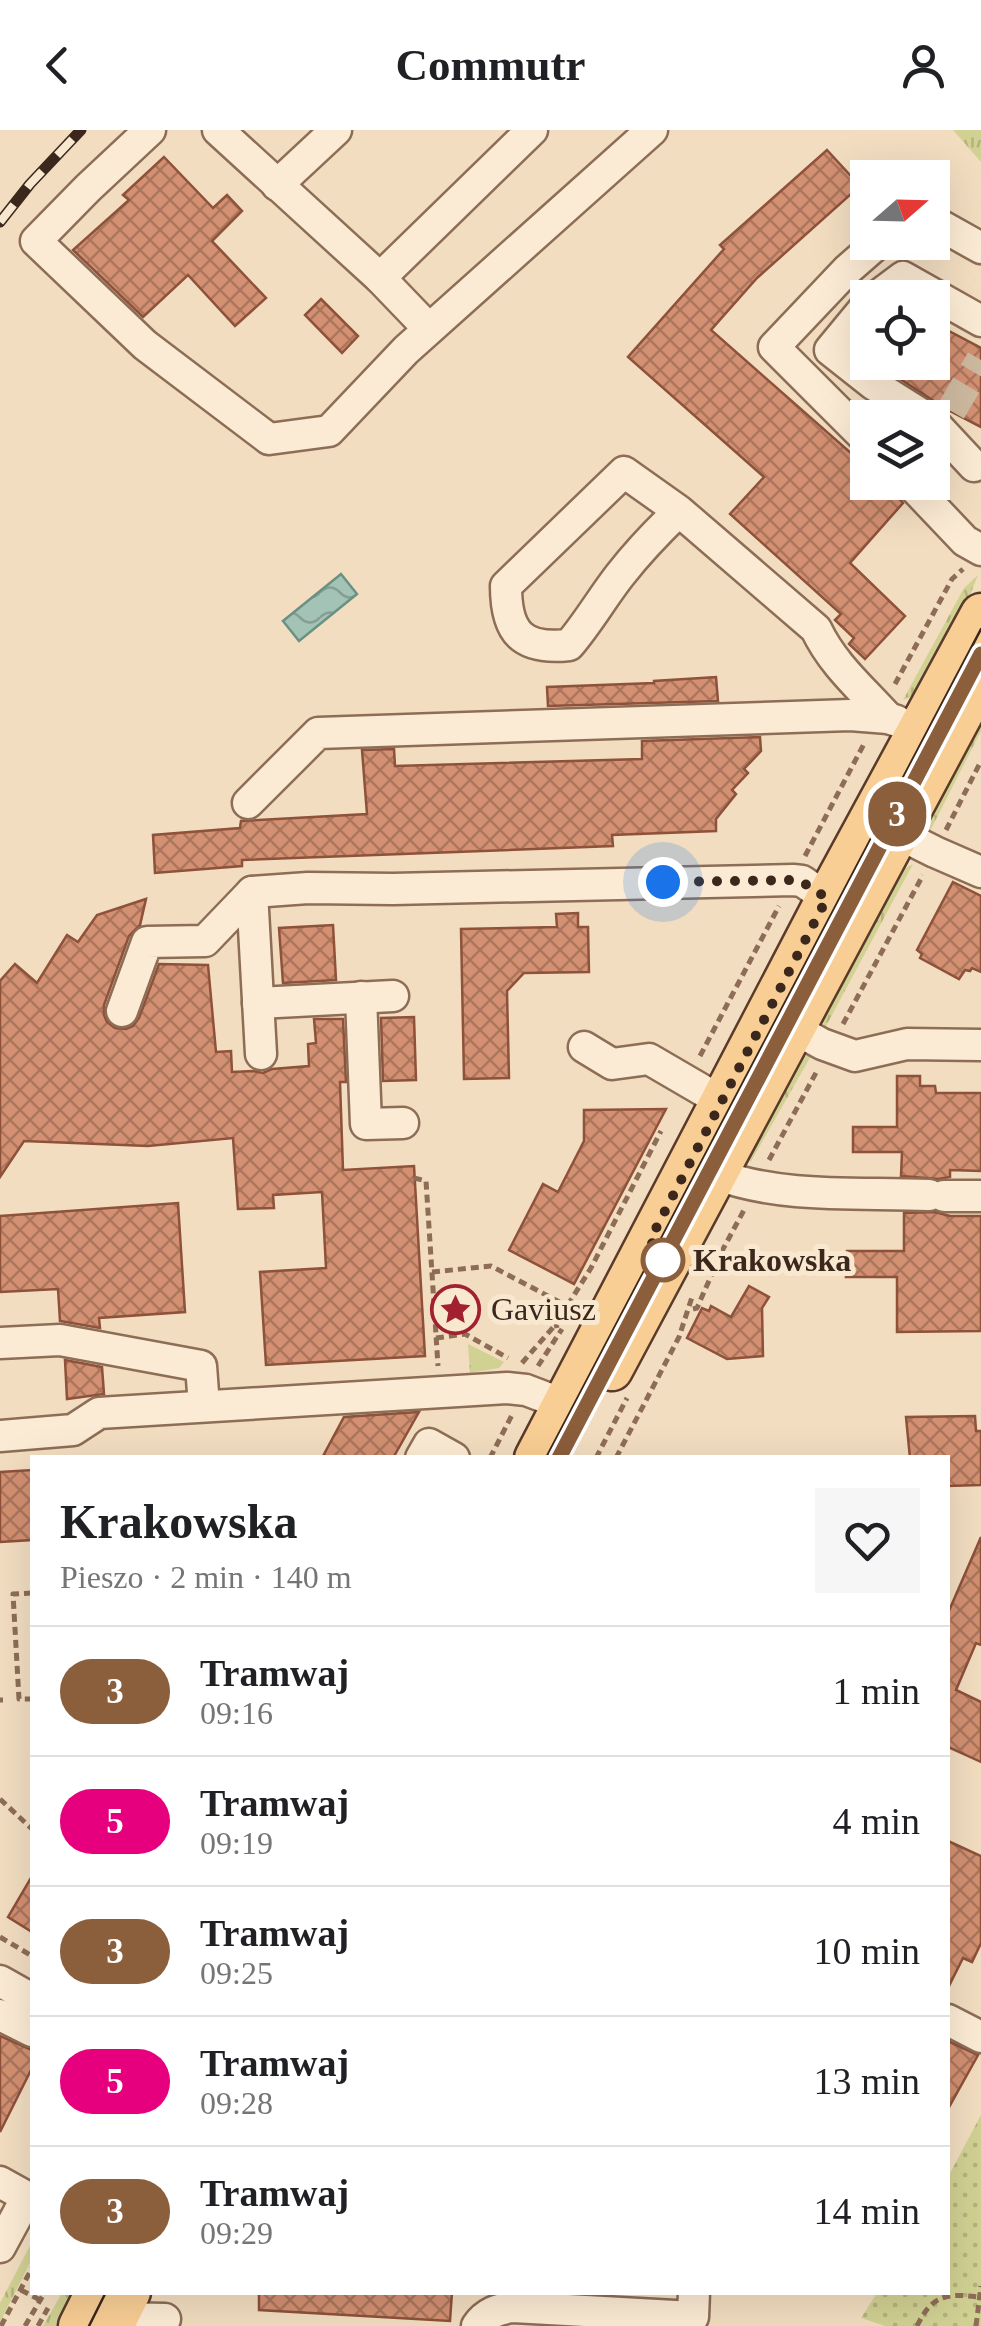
<!DOCTYPE html>
<html lang="pl">
<meta charset="utf-8">
<style>
:root{--surface:#fff;--page:#f6f6f6;--text:#202124;--muted:#757577;--line:#e0e0e0}
body{margin:0;font-family:"Times New Roman",serif;background:var(--page);color:var(--text);height:100vh;display:flex;flex-direction:column;font-size:38px;white-space:nowrap}
*{box-sizing:border-box;margin:0}
p{font-size:32px;color:var(--muted)}
.icon{flex:none;width:55px;height:55px;fill:none;stroke:currentColor;stroke-width:2;stroke-linecap:round;stroke-linejoin:round}
.map{position:relative;flex:1;overflow:hidden}
.sheet{position:absolute;left:30px;top:1325px;width:920px;height:840px;display:flex;flex-direction:column;background:var(--surface);border-radius:0px;box-shadow:0 10px 40px #0002}
.sheet>*{flex:none}
.badge{padding:0 20px;border-radius:32px;font-size:35px;line-height:65px}
.needle{width:65px;rotate:70deg}
.buttons{position:absolute;left:850px;top:30px;display:grid;gap:20px}
.buttons a{display:grid;place-items:center;width:100px;height:100px;border-radius:0px;background:var(--surface);box-shadow:0 10px 40px #0002;font-size:50px}
.you{position:absolute;width:50px;height:50px;margin:-25px;border:8px solid #fff;border-radius:50%;background:#1a73e8;box-shadow:0 0 0 15px #1a73e833}
.map>.badge{position:absolute;translate:-50% -50%;box-shadow:0 0 0 5px #fff}
.round{display:grid;place-items:center;flex:none;width:105px;height:105px;border-radius:0px;background:var(--page)}
.overview{display:flex;align-items:center;justify-content:space-between;height:170px;padding:0 30px}
h1{font-size:48px;font-weight:700;line-height:75px}
ul{padding:0;list-style:none}
li{display:flex;align-items:center;gap:30px;height:130px;padding:0 30px;border-top:2px solid var(--line)}
li div{flex:1}
li b{display:block;font-size:38px}
li em{font-style:normal}
li .badge{min-width:110px;font-weight:700;text-align:center}
header{display:flex;justify-content:space-between;align-items:center;height:130px;padding:0 30px;background:var(--surface);font-size:45px;font-weight:700}
.map>svg:first-child{display:block}
.grass{fill:url(#grass-tufts)}
.park{fill:url(#park-dots)}
.water{fill:url(#water-waves);stroke:#699283;stroke-width:2.5}
.building{fill:url(#building-cross-hatch);stroke:#8e513a;stroke-width:2.5}
.lines{fill:none;stroke-linecap:round;stroke-linejoin:round}
.minor-tunnel{stroke:#cdb99f;stroke-width:30;stroke-dasharray:30 15;stroke-linecap:butt}
.minor-casing{stroke:#8d6d56;stroke-width:35}
.major-casing{stroke:#5a3b2b;stroke-width:45}
.path{stroke:#8d6d56;stroke-width:5;stroke-dasharray:8 5;stroke-linecap:butt}
.minor{stroke:#fcebd4;stroke-width:30}
.major{stroke:#f9ce94;stroke-width:40}
.tram{stroke:#3b271c;stroke-width:2.5}
.rail-casing{stroke:#3b271c;stroke-width:11}
.rail{stroke:#f8e8d0;stroke-width:8;stroke-dasharray:22;stroke-linecap:butt}
.line-casing{stroke:#fff;stroke-width:22}
.line{stroke:#8b5e3c;stroke-width:15}
.walk{stroke:#3b271c;stroke-width:10;stroke-dasharray:0 18}
.stop-dot{fill:#fff;stroke:#8b5e3c;stroke-width:5}
.labels{text-anchor:middle;dominant-baseline:central;stroke-width:10;stroke-linejoin:round;paint-order:stroke}
.stop-label{font-size:32px;font-weight:bold;fill:#3b271c;stroke:#f8e8d0;text-anchor:start}
.poi-label{font-size:32px;fill:#3b271c;stroke:#f8e8d0;text-anchor:start}
</style>
<header><svg class="icon" aria-label="back" viewBox="0 0 24 24"><path d="M15 5l-7 7 7 7"/></svg>Commutr<svg class="icon" aria-label="person" viewBox="0 0 24 24"><circle cx="12" cy="8" r="4"/><path d="M4 21q1-7 8-7t8 7"/></svg></header>
<div class="map">
<svg width="981" height="2196" viewBox="0 0 981 2196">
<defs>
<pattern id="grass-tufts" width="24" height="20" patternUnits="userSpaceOnUse" patternTransform="scale(2.5)"><rect width="24" height="20" fill="#d1d193"/><path d="M3 7l-1-3M5 7V3M7 7l1-3M15 17l-1-3M17 17v-4M19 17l1-3" fill="none" stroke="#b4b37e"/></pattern>
<pattern id="park-dots" width="8" height="8" patternUnits="userSpaceOnUse" patternTransform="scale(2.5)"><rect width="8" height="8" fill="#d1d193"/><path d="M2 2h.1M6 6h.1" fill="none" stroke="#b4b37e" stroke-width="1.8" stroke-linecap="round"/></pattern>
<pattern id="water-waves" width="16" height="10" patternUnits="userSpaceOnUse" patternTransform="scale(2.5)"><rect width="16" height="10" fill="#a3c3b6"/><path d="M0 5q4-4 8 0t8 0" fill="none" stroke="#869e93"/></pattern>
<pattern id="building-cross-hatch" width="8" height="8" patternUnits="userSpaceOnUse" patternTransform="scale(2.5)"><rect width="8" height="8" fill="#d39072"/><path d="M0 0l8 8M0 8l8-8" fill="none" stroke="#ac765d"/></pattern>
</defs>
<rect width="100%" height="100%" fill="#f2ddc0"/>
<g class="grass">
<path d="M953,0H981V32Z"/>
<path d="M978,445L964,480L917,564L903,570L964,458Z"/>
<path d="M981,583V601L929,703L926,687Z"/>
<path d="M913,734L825,898L822,888L825,877L892,759L900,741Z"/>
<path d="M806,926H811L750,1033V1019L801,929Z"/>
<path d="M468,1214L504,1232L499,1238L470,1243Z"/>
<path d="M32,2112V2129L0,2192V2173Z"/>
<path d="M62,2163H76L58,2196H43Z"/>
</g>
<path class="park" d="M981,1985V2196H885L861,2188L877,2163L948,2162V2047Z"/>
<path class="water" d="M341,444L357,464L299,511L283,491Z"/>
<g class="building">
<path d="M827,20L860,56L757,148L711,200L868,338V352H884L903,373L850,433L905,486L865,529L849,514L854,508L835,490L841,484L730,384L764,347L628,227L724,119L720,115Z"/>
<path d="M164,27L213,78L227,65L242,81L212,111L266,168L235,196L188,145L143,187L73,120L129,70L123,65Z"/>
<path d="M321,169L358,206L342,223L305,185Z"/>
<path d="M932,192L981,218V297L946,279L885,239L889,232H932Z"/>
<path d="M716,547L718,571L548,576L547,557L654,553V551Z"/>
<path d="M760,607L761,621L744,639L748,643L732,660L736,664L716,689V701L612,705L613,716L242,730V736L155,743L153,705L240,698L241,691L367,684L362,620L394,619L395,636L642,629V611Z"/>
<path d="M953,752L981,766V842L972,838L970,841L965,840L959,849L920,828L922,824L917,820Z"/>
<path d="M146,769L140,795L129,806L104,875V885L107,892L115,898L126,899L133,896L139,888L159,834L208,835L216,922L231,921L232,942L253,941L263,943L272,939L309,936L308,914L316,913L314,889H343L346,952H340L343,1040L414,1036L425,1226L266,1235L260,1142L326,1138L322,1062L273,1065L274,1078L238,1079L233,1008L148,1016L24,1011L0,1047V851L15,834L37,853L67,805L78,812L97,785Z"/>
<path d="M578,783V797H588L589,842L524,843L507,861L509,948L464,949L461,799L557,797L556,784Z"/>
<path d="M333,795L336,850L283,853L279,798Z"/>
<path d="M414,887L416,950L383,951L381,888Z"/>
<path d="M897,946H920V956H935L936,963H981V1041L950,1040V1047L938,1049L901,1046L902,1022H853V997H897Z"/>
<path d="M666,979L574,1154L509,1120L543,1054L558,1062L584,1011V980Z"/>
<path d="M178,1073L185,1182L99,1188L100,1198L60,1191L58,1159L0,1162V1086Z"/>
<path d="M935,1082L950,1086H981V1201L897,1202V1147H846L847,1121H904V1083Z"/>
<path d="M749,1156L769,1167L762,1178L763,1226L727,1229L687,1208L702,1178L709,1181L711,1176L731,1187Z"/>
<path d="M65,1230L102,1237L104,1264L67,1269Z"/>
<path d="M419,1282L393,1328H322L344,1287Z"/>
<path d="M975,1286L976,1301H981V1355L948,1356V1328H910L906,1287Z"/>
<path d="M32,1340V1410L0,1412V1342Z"/>
<path d="M981,1407V1515L976,1513L956,1560L981,1572V1632L948,1617V1483Z"/>
<path d="M948,1711L981,1726V1813L972,1832L963,1828L948,1858Z"/>
<path d="M32,1746V1802L8,1787Z"/>
<path d="M0,1906L32,1920V1938L0,2002Z"/>
<path d="M948,1911L978,1925L948,1979Z"/>
<path d="M259,2162H452L450,2191L259,2180Z"/>
</g>
<g class="lines">
<path class="minor-tunnel" d="M951,281L981,230"/>
<defs>
<g id="minor">
<path d="M150,0L88,58L36,111L145,215L269,309L329,301L406,220L652,0"/>
<path d="M218,0L380,148L532,0"/>
<path d="M277,55L336,0"/>
<path d="M932,95H940L981,118"/>
<path d="M380,148L429,199"/>
<path d="M875,168L903,147L981,191"/>
<path d="M868,174L830,220L873,254L927,288"/>
<path d="M932,291L974,336"/>
<path d="M868,311L774,217L847,140L879,112"/>
<path d="M909,352L965,411L981,420"/>
<path d="M679,381C658,401 638,422 620,445C602,468 588,493 569,515C522,520 506,503 506,456L624,342L679,381L816,499C833,535 862,559 888,588"/>
<path d="M248,673L318,603L850,585L888,588L897,591"/>
<path d="M899,704L935,722L981,742"/>
<path d="M252,762L261,924"/>
<path d="M361,867L366,994L403,993"/>
<path d="M258,873L393,866"/>
<path d="M122,881L147,812L205,811L252,762L308,758L393,759L793,750L802,751L827,768"/>
<path d="M795,899L822,914L855,926L907,914L981,915"/>
<path d="M584,917L612,934L649,929L721,971"/>
<path d="M718,1045C785,1069 859,1062 929,1065"/>
<path d="M944,1066H981"/>
<path d="M0,1213L60,1210L201,1236L204,1276"/>
<path d="M0,1306L73,1300L99,1283L507,1258L526,1260L563,1274"/>
<path d="M421,1328L429,1314L454,1328"/>
<path d="M0,1851L32,1869"/>
<path d="M0,1885L32,1901"/>
<path d="M948,1890L981,1907"/>
<path d="M0,2052L27,2067"/>
<path d="M0,2117L27,2067L32,2070"/>
<path d="M117,2188L165,2189"/>
<path d="M477,2196C486,2183 498,2179 513,2177L693,2187L694,2162"/>
</g>
<g id="major">
<path d="M612,1240L981,549"/>
<path d="M535,1328L827,768L981,484"/>
<path d="M79,2196L96,2162"/>
<path d="M113,2196L130,2162"/>
</g>
</defs>
<use href="#minor" class="minor-casing"/>
<use href="#major" class="major-casing"/>
<g class="path">
<path d="M895,554L952,449L963,439"/>
<path d="M946,700L981,631"/>
<path d="M805,726L865,612"/>
<path d="M843,894L923,745"/>
<path d="M700,926L779,776"/>
<path d="M769,1030L818,939"/>
<path d="M414,1048L426,1051L438,1236"/>
<path d="M432,1142L491,1136L567,1176"/>
<path d="M693,1179L697,1178L722,1121L744,1080"/>
<path d="M557,1198L556,1194L591,1138L661,1001"/>
<path d="M436,1208L465,1204L508,1228"/>
<path d="M522,1233L556,1194"/>
<path d="M538,1236L562,1199"/>
<path d="M490,1328L512,1285"/>
<path d="M596,1328L627,1268"/>
<path d="M616,1328L679,1207L693,1164"/>
<path d="M32,1463L13,1464L19,1569H32"/>
<path d="M0,1570H3"/>
<path d="M0,1669L32,1699"/>
<path d="M0,1807L32,1826"/>
<path d="M21,2160L40,2170"/>
<path d="M1,2196L32,2138"/>
<path d="M25,2196L45,2162"/>
<path d="M38,2196L48,2178"/>
<path d="M917,2196C932,2165 946,2163 978,2167"/>
<path d="M976,2196L981,2156"/>
</g>
<use href="#minor" class="minor"/>
<use href="#major" class="major"/>
<g class="tram">
<path d="M546,1328L981,499"/>
<path d="M89,2196L106,2162"/>
</g>
<defs>
<path id="rail" d="M0,92L30,54L81,0"/>
</defs>
<use href="#rail" class="rail-casing"/>
<use href="#rail" class="rail"/>
</g>
<g class="lines">
<defs>
<path id="line" d="M559,1328L981,524"/>
</defs>
<use href="#line" class="line-casing"/>
<use href="#line" class="line"/>
<path class="walk" d="M663,752L796,750L802,752L827,768L650,1110L663,1130"/>
</g>
<defs>
<symbol id="sight-ring" viewBox="-11 -11 22 22"><circle r="9.5" fill="#f8e8d0" stroke="#a12130" stroke-width="1.5"/><path d="M0-6L1.8-2.2L6-1.7L2.9 1.2L3.7 5.4L0 3.3L-3.7 5.4L-2.9 1.2L-6-1.7L-1.8-2.2Z" fill="#a12130"/></symbol>
</defs>
<g fill-rule="evenodd">
<use href="#sight-ring" x="428" y="1152" width="55" height="55"/>
</g>
<circle class="stop-dot" cx="663" cy="1130" r="20"/>
<g class="labels">
<g class="stop-label">
<text x="693" y="1130">Krakowska</text>
</g>
<g class="poi-label">
<text x="491" y="1179">Gaviusz</text>
</g>
</g>
</svg>
<div class="buttons">
<a><svg class="needle" viewBox="-14 -14 28 28"><path d="M0-13l5 13h-10z" fill="#e53935"/><path d="M0 13l5-13h-10z" fill="#757577"/></svg></a>
<a><svg class="icon" aria-label="locate" viewBox="0 0 24 24"><circle cx="12" cy="12" r="6"/><path d="M12 2v4M12 18v4M2 12h4M18 12h4"/></svg></a>
<a><svg class="icon" aria-label="layers" viewBox="0 0 24 24"><path d="M12 4l9 5-9 5-9-5zM3 14l9 5 9-5"/></svg></a>
</div>
<div class="you" style="left:663px;top:752px"></div>
<b class="badge" style="left:897px;top:684px;background:#8b5e3c;color:#fff">3</b>
<section class="sheet">
<div class="overview"><div><h1>Krakowska</h1><p>Pieszo · 2 min · 140 m</p></div><a class="round"><svg class="icon" aria-label="heart" viewBox="0 0 24 24"><path d="M12 20l-8-8c-3-5 5-10 8-4 3-6 11-1 8 4z"/></svg></a></div>
<ul>
<li><span class="badge" style="background:#8b5e3c;color:#fff">3</span><div><b>Tramwaj</b><p>09:16</p></div><em>1 min</em></li>
<li><span class="badge" style="background:#e6007e;color:#fff">5</span><div><b>Tramwaj</b><p>09:19</p></div><em>4 min</em></li>
<li><span class="badge" style="background:#8b5e3c;color:#fff">3</span><div><b>Tramwaj</b><p>09:25</p></div><em>10 min</em></li>
<li><span class="badge" style="background:#e6007e;color:#fff">5</span><div><b>Tramwaj</b><p>09:28</p></div><em>13 min</em></li>
<li><span class="badge" style="background:#8b5e3c;color:#fff">3</span><div><b>Tramwaj</b><p>09:29</p></div><em>14 min</em></li>
</ul>
</section>
</div>
